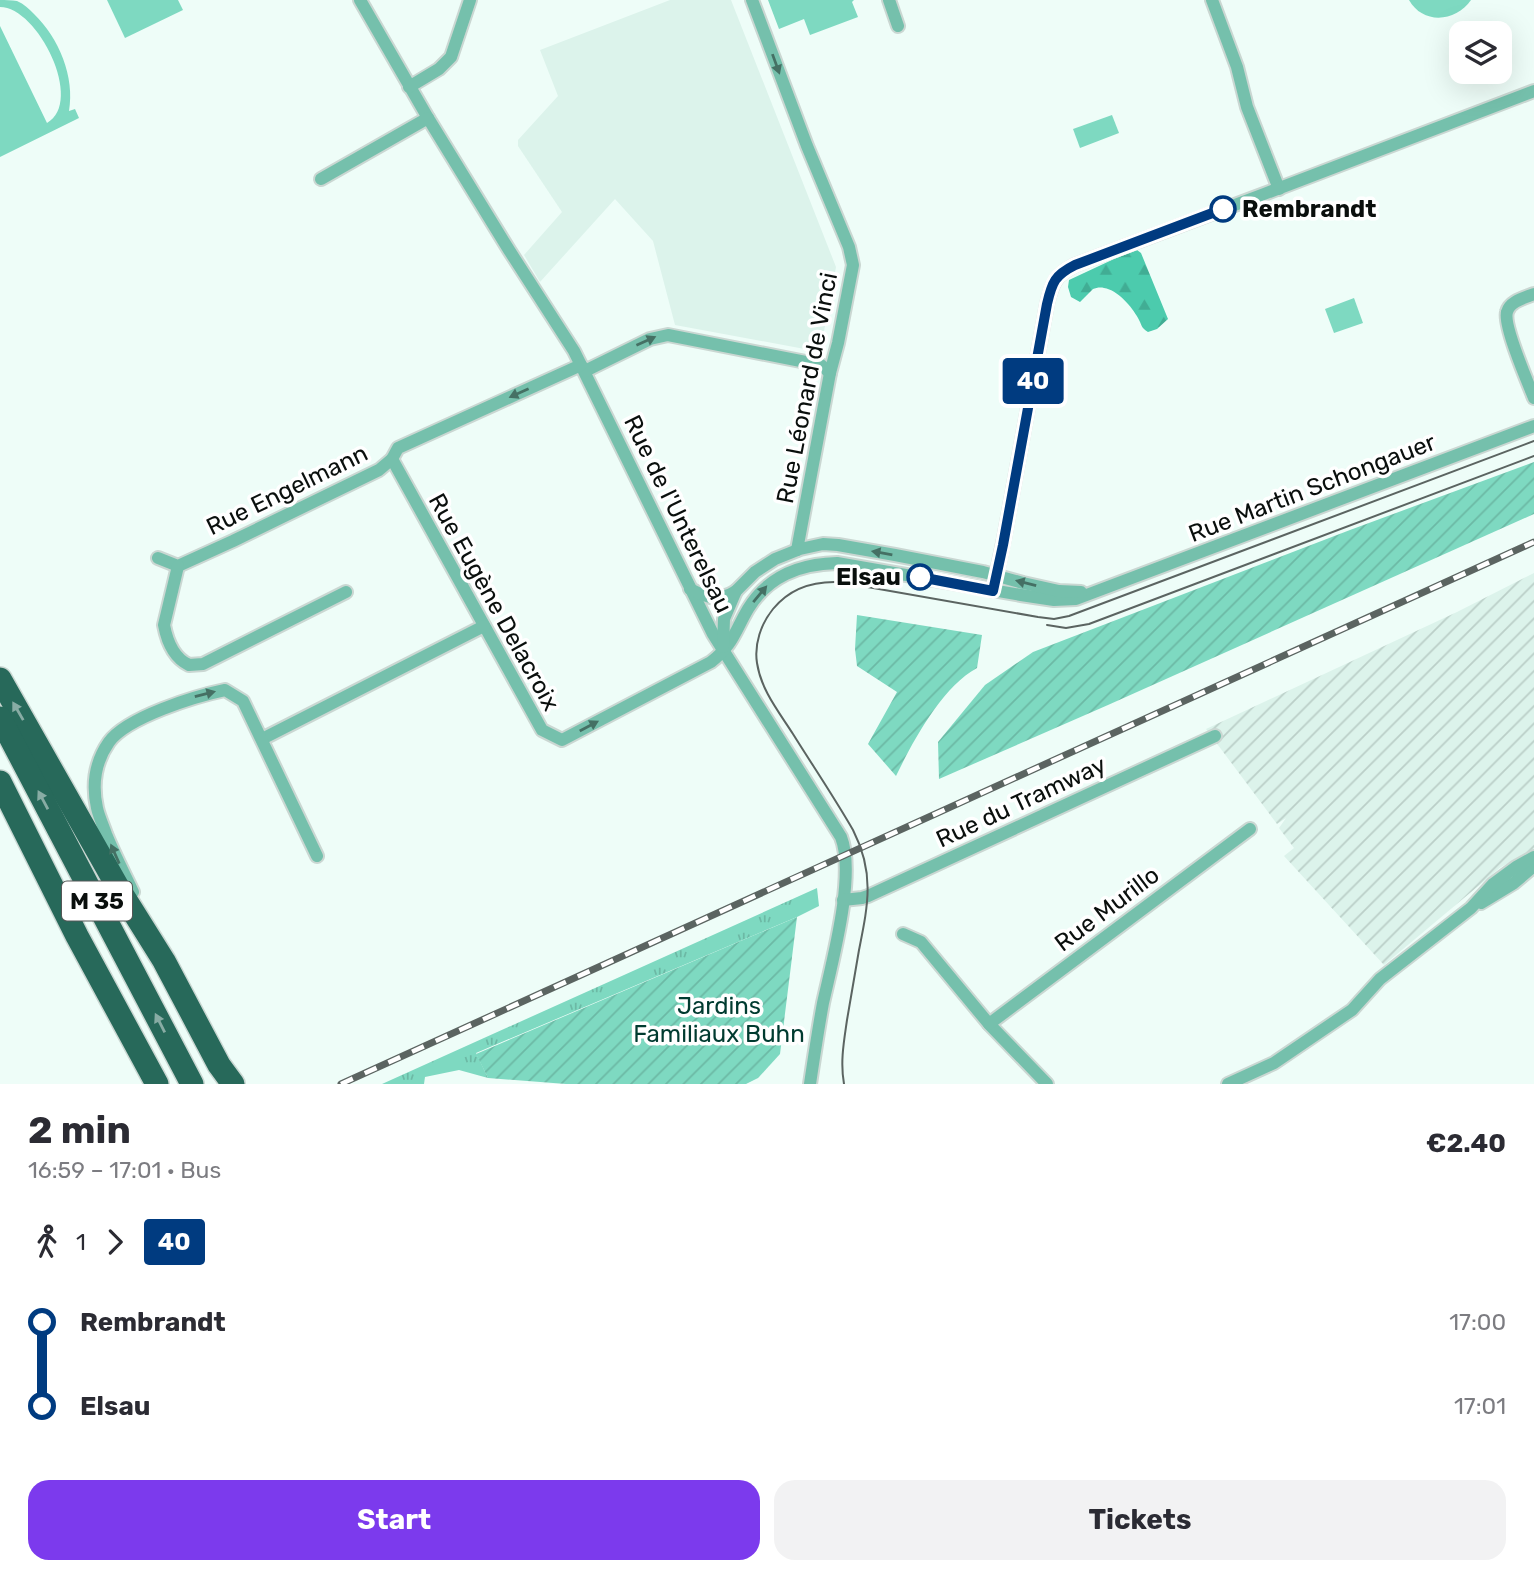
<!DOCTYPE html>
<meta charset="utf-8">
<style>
:root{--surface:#fff;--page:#f2f2f3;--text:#2b2b33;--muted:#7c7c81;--accent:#7c3aed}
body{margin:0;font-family:Rubik,sans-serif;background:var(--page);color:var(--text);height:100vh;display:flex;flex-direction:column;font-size:26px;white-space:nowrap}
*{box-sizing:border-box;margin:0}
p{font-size:23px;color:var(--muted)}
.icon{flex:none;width:38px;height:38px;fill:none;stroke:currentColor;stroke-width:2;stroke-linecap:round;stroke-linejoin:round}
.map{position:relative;height:1084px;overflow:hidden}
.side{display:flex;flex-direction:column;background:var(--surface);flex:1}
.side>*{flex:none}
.badge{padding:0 14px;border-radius:5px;font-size:24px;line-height:46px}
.fabs{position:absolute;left:1449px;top:21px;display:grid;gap:14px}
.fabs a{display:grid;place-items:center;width:63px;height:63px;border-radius:14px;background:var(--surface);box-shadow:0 7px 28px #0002;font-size:35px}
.map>.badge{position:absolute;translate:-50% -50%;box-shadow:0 0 0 4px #fff}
.legs{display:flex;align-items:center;gap:10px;height:77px;padding:0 28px;font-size:23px}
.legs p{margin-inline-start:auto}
.headline{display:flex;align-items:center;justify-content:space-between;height:119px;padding:0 28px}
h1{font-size:38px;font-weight:700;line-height:52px}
.button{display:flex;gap:14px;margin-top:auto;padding:14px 28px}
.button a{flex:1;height:80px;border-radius:21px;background:var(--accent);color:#fff;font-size:28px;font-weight:700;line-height:80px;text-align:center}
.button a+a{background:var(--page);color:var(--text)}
ul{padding:0 28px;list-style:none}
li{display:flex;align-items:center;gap:24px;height:84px;font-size:26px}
li i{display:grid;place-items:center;width:10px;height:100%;margin:0 9px;background:currentColor}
li i::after{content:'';width:18px;height:18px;margin:-9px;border:5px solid;border-radius:50%;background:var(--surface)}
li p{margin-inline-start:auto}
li:first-child i{background:linear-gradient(#0000 50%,currentColor 0)}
li:last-child i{background:linear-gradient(currentColor 50%,#0000 0)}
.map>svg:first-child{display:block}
.built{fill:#dcf3eb}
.industrial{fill:url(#industrial-furrows)}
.grass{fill:url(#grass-tufts)}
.forest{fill:url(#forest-firs)}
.park{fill:#7ed9c1}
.garden{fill:url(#garden-furrows)}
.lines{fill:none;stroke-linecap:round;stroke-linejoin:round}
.street-casing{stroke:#cad7d2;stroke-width:16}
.highway-casing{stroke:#cad7d2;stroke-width:26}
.street{stroke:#75c0ac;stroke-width:12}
.highway{stroke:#27695a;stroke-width:23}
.tram{stroke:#5b6461;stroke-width:2}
.rail-casing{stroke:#5b6461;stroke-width:7}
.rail{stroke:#fff;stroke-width:4.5;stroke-dasharray:13;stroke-linecap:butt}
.oneway{fill:#457064}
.oneway2{fill:#88aca4}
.line-1-casing{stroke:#fff;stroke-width:16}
.line-1{stroke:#003b80;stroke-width:10}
.stop-1-dot{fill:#fff;stroke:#003b80;stroke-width:3.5}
.labels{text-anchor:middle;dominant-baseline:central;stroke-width:7;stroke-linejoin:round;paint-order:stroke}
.shield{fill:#fff;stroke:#545756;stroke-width:2}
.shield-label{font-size:23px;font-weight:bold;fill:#0a0f0d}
.stop-label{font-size:24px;font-weight:bold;fill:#0a0f0d;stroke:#fff;text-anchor:start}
.street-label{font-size:24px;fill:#0a0f0d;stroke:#fff}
.park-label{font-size:24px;fill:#003b30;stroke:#fff}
</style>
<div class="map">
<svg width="1534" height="1084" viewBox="0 0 1534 1084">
<defs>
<pattern id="industrial-furrows" width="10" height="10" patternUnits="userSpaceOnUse" patternTransform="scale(1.75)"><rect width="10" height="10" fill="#dcf3eb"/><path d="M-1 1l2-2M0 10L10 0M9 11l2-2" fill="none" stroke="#bbcfc8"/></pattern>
<pattern id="grass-tufts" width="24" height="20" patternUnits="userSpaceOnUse" patternTransform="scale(1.75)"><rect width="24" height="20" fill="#7ed9c1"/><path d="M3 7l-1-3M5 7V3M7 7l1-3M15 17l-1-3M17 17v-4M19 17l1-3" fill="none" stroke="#6cb9a5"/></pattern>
<pattern id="forest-firs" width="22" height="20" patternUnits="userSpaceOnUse" patternTransform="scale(1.75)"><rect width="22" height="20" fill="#4ccbad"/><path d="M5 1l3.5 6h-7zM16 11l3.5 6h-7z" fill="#41ad94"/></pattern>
<pattern id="garden-furrows" width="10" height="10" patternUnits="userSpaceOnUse" patternTransform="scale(1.75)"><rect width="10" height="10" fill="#7ed9c1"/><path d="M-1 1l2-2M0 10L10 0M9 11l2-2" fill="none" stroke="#6cb9a5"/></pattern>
</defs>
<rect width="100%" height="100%" fill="#eefdf8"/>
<path class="built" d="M670,0H731L836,267L822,342L810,350L675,325L653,241L615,199L540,282L524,255L562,212L518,146V140L558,96L540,50Z"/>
<path class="industrial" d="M1534,573V849L1501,867L1384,965L1284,856L1294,848L1279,828L1286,818L1277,824L1206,729L1457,612Z"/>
<path class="grass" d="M817,888L819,906L797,917L476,1053L488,1078L459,1070L425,1077L424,1084H382Z"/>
<path class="forest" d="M1137,250L1141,253L1168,319L1157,329L1148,332C1141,328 1142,325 1138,318C1132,307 1118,290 1104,288C1100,287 1096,288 1093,289L1080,302L1071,297L1068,287L1069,280L1114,259Z"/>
<g class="park">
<path d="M0,0C5,0 12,0 17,1C24,4 29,9 34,14C59,38 75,77 69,111L75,109L79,118L0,157V26L47,123C85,102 38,7 0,7Z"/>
<path d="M107,0H178L183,10L125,38Z"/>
<path d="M768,0H854L852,2L858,17L810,35L804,19L779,29Z"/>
<path d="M1409,0H1471C1456,22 1423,25 1409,0Z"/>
<path d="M1112,115L1119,133L1080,148L1073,129Z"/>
<path d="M1354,298L1363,323L1334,333L1325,309Z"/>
</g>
<g class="garden">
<path d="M1534,462V514L1108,705L939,779L938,742L985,685L1033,652L1350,530Z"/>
<path d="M857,615L982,635L977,668C942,687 913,741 896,776L868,744L897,692L857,666L855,649Z"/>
<path d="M797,917L780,1054L758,1078L746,1084H566L488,1078L476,1054Z"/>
</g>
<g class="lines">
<defs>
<g id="street">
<path d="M360,0L428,118L509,250L574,351L713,634L841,837C856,875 832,962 823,1003C818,1030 814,1057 810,1084"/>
<path d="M752,0L807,146L849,247L853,265L838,343L830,373L797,550"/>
<path d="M889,0L898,26"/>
<path d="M1212,0L1237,67L1247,107L1279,189"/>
<path d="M409,87L439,69L451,57L470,0"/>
<path d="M321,179L428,118"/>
<path d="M1534,294C1524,298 1510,301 1507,312C1503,325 1528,383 1534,398"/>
<path d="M585,371L650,339L668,335L821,365L830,373"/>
<path d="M392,459L542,730L562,740L711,662C733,645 735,631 748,609C768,576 799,564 837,563L1021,595L1054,600L1076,599L1534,426"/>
<path d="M158,558L178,566L233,541L379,470L392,459L398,448L581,365"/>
<path d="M178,566L164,625C167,641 174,658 189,665L203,664L346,592"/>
<path d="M690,589C708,598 718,602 736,591"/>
<path d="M993,591L1004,539L1047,304C1052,283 1055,275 1075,265L1264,194L1534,91"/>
<path d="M723,647L724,619L736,591L755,572L775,559L800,549L823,544L838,545L895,555L983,572L1023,583L1059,591L1081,592"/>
<path d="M262,739L484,626"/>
<path d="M133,892C124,873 114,854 106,834C103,825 99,817 97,808C92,785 95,762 109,742C127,717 196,696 225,690L243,701L317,856"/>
<path d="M843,900L862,898L868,896L1215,736"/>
<path d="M1481,903L1514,883L1534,866"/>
<path d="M903,934L921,942L989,1024L1047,1084"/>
<path d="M989,1024L1250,829"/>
<path d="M1228,1084L1274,1063L1352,1010L1380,979L1471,908L1493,884L1516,867L1534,857"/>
</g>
<g id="highway">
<path d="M0,679L119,889L164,961L219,1065L233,1084"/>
<path d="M0,718L192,1084"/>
<path d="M0,782L77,936L157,1084"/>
</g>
</defs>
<use href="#street" class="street-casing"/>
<use href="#highway" class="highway-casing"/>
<use href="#street" class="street"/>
<use href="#highway" class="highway"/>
<g class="tram">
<path d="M1047,625L1066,628L1089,624L1534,456"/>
<path d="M844,1084C840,1062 844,1041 847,1020C851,997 855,973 859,950C868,905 875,873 853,830C834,797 813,766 793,734C779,712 761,690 757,663C754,644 761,624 773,609C790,588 813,581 839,582L1038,617L1054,619L1069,616L1534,441"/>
</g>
<defs>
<path id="rail" d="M341,1084L1534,542"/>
</defs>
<use href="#rail" class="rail-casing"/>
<use href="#rail" class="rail"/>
</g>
<defs><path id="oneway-solid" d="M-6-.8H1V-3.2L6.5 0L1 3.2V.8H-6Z" transform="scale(1.75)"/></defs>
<g class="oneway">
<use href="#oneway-solid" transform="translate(776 64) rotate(70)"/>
<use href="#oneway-solid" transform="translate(646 341) rotate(-24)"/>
<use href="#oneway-solid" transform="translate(519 393) rotate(156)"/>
<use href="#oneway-solid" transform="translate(882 553) rotate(-170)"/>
<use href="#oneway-solid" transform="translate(1026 583) rotate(-166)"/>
<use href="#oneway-solid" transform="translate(760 594) rotate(-50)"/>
<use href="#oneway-solid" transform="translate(205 694) rotate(-14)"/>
<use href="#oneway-solid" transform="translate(589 726) rotate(-28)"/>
<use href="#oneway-solid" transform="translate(115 854) rotate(-114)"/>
</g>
<g class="oneway2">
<use href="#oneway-solid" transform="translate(18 711) rotate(-120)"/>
<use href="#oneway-solid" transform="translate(43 800) rotate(-118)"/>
<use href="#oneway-solid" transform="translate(160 1023) rotate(-117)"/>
</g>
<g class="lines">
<defs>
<path id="line-1" d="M920,577L993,591L1003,545L1047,304C1052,282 1055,275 1075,265L1223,209"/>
</defs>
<use href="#line-1" class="line-1-casing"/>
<use href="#line-1" class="line-1"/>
</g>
<g class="stop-1-dot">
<circle cx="1223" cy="209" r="12"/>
<circle cx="920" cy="577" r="12"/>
</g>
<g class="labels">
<rect class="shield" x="62" y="881.5" width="70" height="39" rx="5"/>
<g class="shield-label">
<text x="97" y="901">M 35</text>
</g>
<g class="stop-label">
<text x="1242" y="209">Rembrandt</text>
<text x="901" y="577" text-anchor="end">Elsau</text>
</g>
<g class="street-label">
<text transform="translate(807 388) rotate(-79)">Rue Léonard de Vinci</text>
<text transform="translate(1312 488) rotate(-21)">Rue Martin Schongauer</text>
<text transform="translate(287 490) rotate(-26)">Rue Engelmann</text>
<text transform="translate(678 514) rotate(64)">Rue de l'Unterelsau</text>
<text transform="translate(494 602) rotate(61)">Rue Eugène Delacroix</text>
<text transform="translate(1021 802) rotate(-25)">Rue du Tramway</text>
<text transform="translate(1107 909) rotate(-37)">Rue Murillo</text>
</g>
<g class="park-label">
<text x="719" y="1006">Jardins<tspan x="719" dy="28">Familiaux Buhn</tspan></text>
</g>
</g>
</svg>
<div class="fabs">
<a><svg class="icon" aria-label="layers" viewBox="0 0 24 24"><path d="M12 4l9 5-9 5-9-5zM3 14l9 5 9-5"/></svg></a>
</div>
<b class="badge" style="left:1033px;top:381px;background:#003b80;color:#fff">40</b>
</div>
<section class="side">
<div class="headline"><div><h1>2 min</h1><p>16:59 – 17:01 · Bus</p></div><b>€2.40</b></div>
<div class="legs"><svg class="icon" aria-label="walk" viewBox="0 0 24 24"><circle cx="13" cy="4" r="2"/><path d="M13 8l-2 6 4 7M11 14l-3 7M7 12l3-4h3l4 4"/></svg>1<svg class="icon" aria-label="forward" viewBox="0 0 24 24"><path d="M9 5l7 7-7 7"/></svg><b class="badge" style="background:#003b80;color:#fff">40</b></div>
<ul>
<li><i style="color:#003b80"></i><b>Rembrandt</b><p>17:00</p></li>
<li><i style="color:#003b80"></i><b>Elsau</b><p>17:01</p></li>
</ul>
<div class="button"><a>Start</a><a>Tickets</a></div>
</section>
